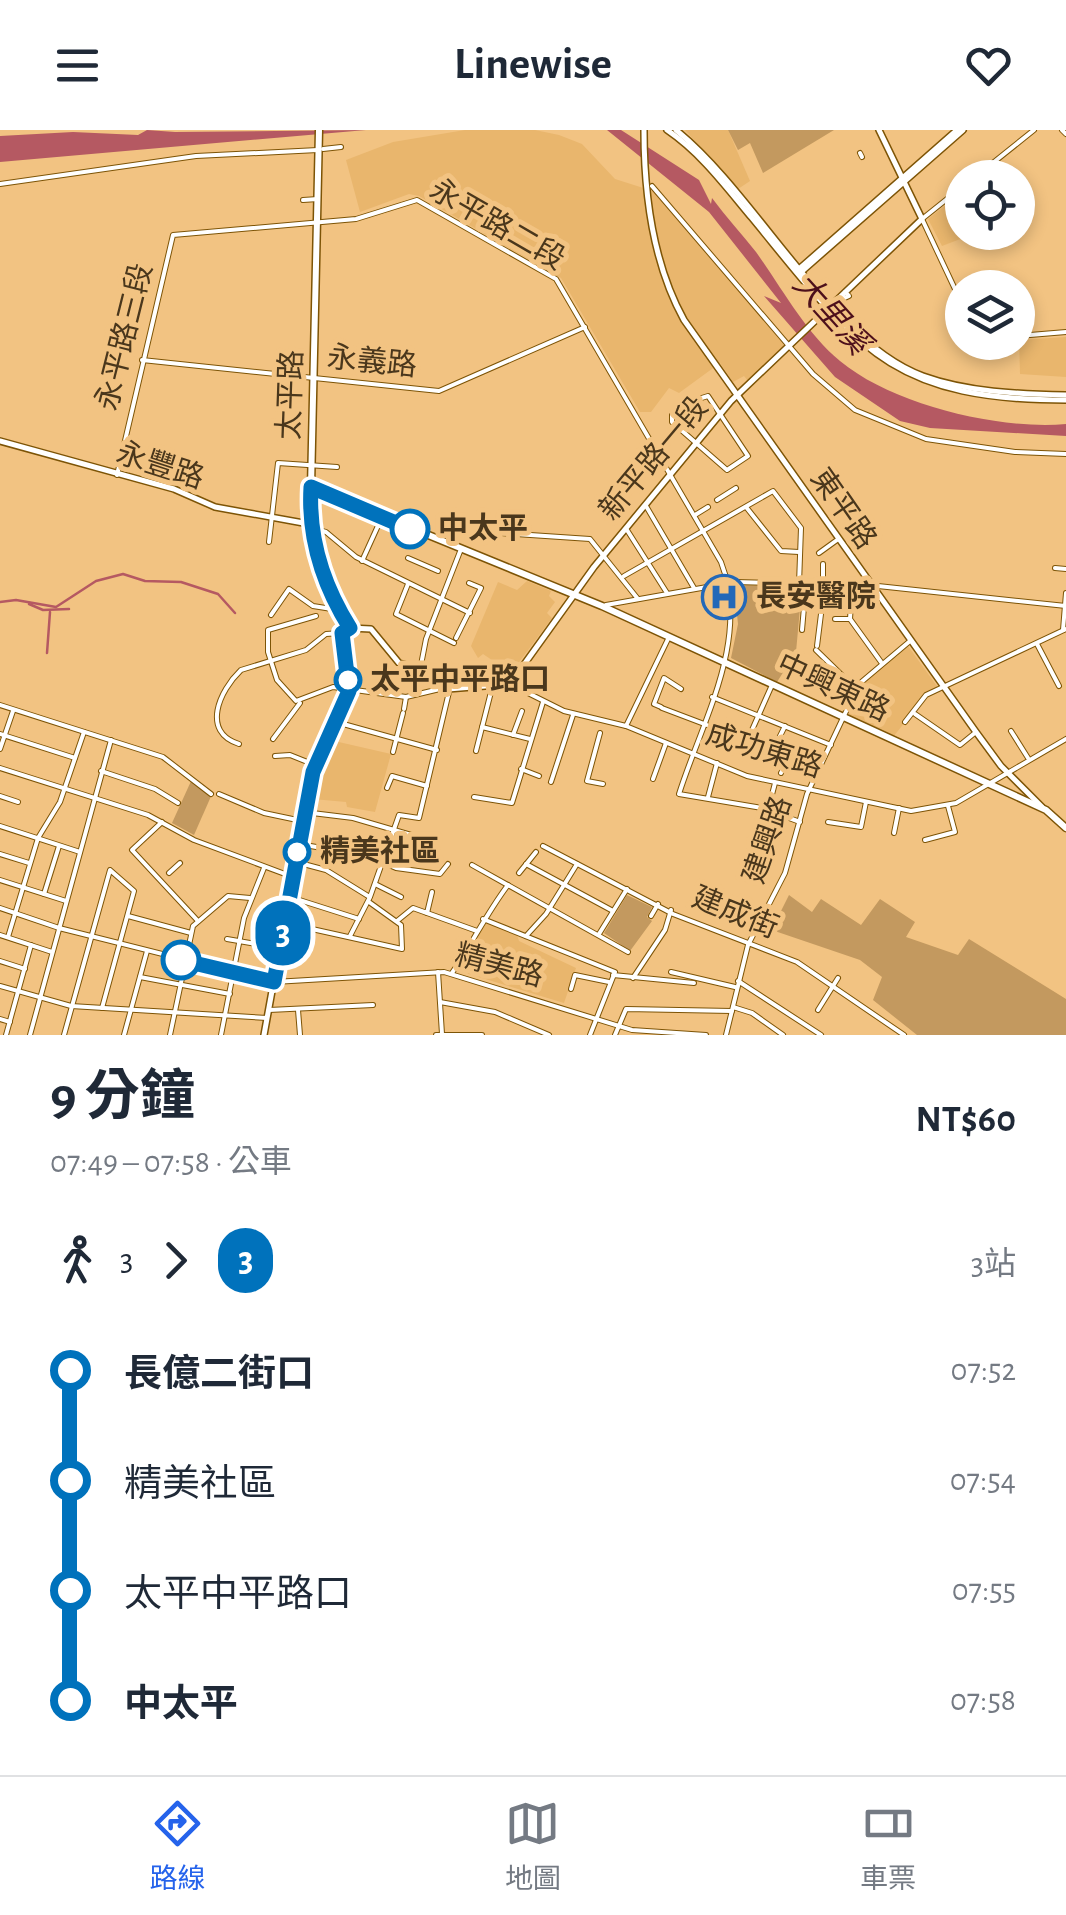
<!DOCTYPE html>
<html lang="zh-TW">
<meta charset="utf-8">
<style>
:root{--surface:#fff;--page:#f2f2f3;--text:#1f2937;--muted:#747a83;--line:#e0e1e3;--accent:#2563eb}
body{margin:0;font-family:"Alegreya Sans","Noto Sans TC",sans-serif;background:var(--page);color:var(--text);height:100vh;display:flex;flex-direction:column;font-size:38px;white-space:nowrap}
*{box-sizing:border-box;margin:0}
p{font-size:32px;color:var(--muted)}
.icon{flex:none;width:55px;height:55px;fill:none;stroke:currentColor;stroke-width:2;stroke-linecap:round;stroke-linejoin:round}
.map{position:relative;height:905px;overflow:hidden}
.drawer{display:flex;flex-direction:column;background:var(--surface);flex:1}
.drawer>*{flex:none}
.badge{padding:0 20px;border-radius:32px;font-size:35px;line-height:65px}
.buttons{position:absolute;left:945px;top:30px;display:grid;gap:20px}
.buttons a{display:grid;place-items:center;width:90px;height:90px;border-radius:50%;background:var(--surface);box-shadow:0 5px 15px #0003;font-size:50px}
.map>.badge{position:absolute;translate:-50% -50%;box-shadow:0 0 0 5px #fff}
.legs{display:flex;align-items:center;gap:15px;height:110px;padding:0 50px;font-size:32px}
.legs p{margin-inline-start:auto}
.summary{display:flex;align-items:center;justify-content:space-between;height:170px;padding:0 50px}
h1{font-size:55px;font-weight:700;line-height:75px}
ul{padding:0 50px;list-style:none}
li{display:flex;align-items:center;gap:35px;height:110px;font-size:38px}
li i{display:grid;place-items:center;width:15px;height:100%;margin:0 12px;background:currentColor}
li i::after{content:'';width:25px;height:25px;margin:-12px;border:8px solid;border-radius:50%;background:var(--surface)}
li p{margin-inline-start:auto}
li:first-child i{background:linear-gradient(#0000 50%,currentColor 0)}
li:last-child i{background:linear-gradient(currentColor 50%,#0000 0)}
header{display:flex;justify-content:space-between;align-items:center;height:130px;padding:0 50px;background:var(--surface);font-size:45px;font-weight:700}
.tab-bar{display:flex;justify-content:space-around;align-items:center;height:140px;border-top:2px solid var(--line);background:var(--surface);font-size:28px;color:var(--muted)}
.tab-bar a{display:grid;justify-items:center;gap:5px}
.tab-bar .on{color:var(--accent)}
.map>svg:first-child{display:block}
.built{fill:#e9b66d}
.green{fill:#c3995f}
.water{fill:#b55962}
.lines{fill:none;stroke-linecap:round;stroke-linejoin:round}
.stream{stroke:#b55962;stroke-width:2.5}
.minor-casing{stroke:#7d5406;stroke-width:6}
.tertiary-casing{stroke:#7d5406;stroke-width:8}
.secondary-casing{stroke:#7d5406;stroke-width:9}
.minor{stroke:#fff;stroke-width:4}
.tertiary{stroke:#fff;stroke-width:5}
.secondary{stroke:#fff;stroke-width:6}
.line-1-casing{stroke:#fff;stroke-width:22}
.line-1{stroke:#0072bc;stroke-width:15}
.stop-1-dot{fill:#fff;stroke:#0072bc;stroke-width:5}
.labels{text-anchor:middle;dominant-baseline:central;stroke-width:10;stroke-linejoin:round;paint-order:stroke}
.street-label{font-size:30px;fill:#4a371c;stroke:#f2c382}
.stop-label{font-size:30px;font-weight:bold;fill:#4a371c;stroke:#f2c382;text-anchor:start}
.poi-label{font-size:30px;font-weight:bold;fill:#4a371c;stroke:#f2c382;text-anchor:start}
.water-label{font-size:32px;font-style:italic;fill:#4d101b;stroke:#f2c382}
</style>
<header><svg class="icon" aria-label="menu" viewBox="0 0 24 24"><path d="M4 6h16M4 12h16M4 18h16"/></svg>Linewise<svg class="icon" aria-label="heart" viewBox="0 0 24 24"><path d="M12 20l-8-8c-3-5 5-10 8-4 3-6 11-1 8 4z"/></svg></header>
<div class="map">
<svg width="1066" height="905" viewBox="0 0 1066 905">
<rect width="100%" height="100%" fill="#f2c382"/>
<g class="built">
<path d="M465,0H535L559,5L582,14L615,49L656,62L784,215L748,251L744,246L733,252L720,233L679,263L669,258L651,282H640L561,148L419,66L409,64L360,82L346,30L393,12Z"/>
<path d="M685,0H728L750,51L738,59Z"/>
<path d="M962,62V102L976,103L942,116L928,89Z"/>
<path d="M1066,207V247L1020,244L1019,210Z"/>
<path d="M527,451L551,461L549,466L555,472L547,483L552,488L511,543L483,524L478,528L471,516L498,452L517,460Z"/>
<path d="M908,516L939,559L926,566L893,607L848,586L869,546Z"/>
<path d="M330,610L391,624L375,682L347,677L346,672L313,669L318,637Z"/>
<path d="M484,792L516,802L519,811L576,838L564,873L462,842V833L497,842L499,837L476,813Z"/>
</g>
<g class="green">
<path d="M728,0H834L763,43L750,13L738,20Z"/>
<path d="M734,455L802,456L796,522L777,552L731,528L738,494Z"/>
<path d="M192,649L212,664L194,705L172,693Z"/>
<path d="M627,765L652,777L647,787L652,791L630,821L604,803Z"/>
<path d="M789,765L812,782L821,769L861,795L880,769L915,792L906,807L958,825L969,809L1066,869V905H917L873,870L882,847L860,830L763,797L770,784L779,785Z"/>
</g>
<g class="water">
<path d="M147,0L175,2L366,0L0,32V6L73,2L138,5Z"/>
<path d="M607,0H621L699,50L711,74L712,68C726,87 742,104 756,122C782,158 805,202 840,231C893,275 999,300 1066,294V306L930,298L900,291L835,247L764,166L781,173L709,82Z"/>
</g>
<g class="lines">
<g class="stream">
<path d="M0,472L16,470L56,477L96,451L123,444L145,451L181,452L218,464L235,483"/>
<path d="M29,474L43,480L69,479"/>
<path d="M47,523L50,482"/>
</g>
<defs>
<g id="minor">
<path d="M1062,0L1066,4"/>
<path d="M323,19L341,17"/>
<path d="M860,23L862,27"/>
<path d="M974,48L1034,0"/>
<path d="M0,54L196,26L318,20"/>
<path d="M652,56L813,244L855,280L926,309L1015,322L1066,324"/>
<path d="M962,57L922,89L962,174"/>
<path d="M303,70L318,69"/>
<path d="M836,172L849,166L845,162"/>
<path d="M1018,206L1066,202"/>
<path d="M142,230L439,261L585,197"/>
<path d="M681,279L672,285V292L727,340L748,326L708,266L692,271"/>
<path d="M117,345L173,105L356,89L417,70L556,149L721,432C751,509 702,591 679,664L762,678L800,692"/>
<path d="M717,370L736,358"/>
<path d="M646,376L694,458"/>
<path d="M746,377L781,421L799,422"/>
<path d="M695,385L708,377"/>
<path d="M313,398L326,402L356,427L470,483"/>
<path d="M627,400L667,463"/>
<path d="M500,403L590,409L638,469"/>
<path d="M269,412L278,333L337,337"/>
<path d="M819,423L837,410"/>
<path d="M408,428L438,441"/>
<path d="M362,431L382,387"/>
<path d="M1055,438L1066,439"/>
<path d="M624,446L773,361L801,398L799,454"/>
<path d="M408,454L396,484L454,513"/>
<path d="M823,454V434"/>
<path d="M852,457L850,489L881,532"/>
<path d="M606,475L735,452L878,456L1066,476"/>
<path d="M271,485L289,459L313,476L338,480"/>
<path d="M316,486L268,500V522L277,550L296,571L333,557L406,567L444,558L449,562L419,688L399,685L370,767L350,806"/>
<path d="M835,489H850"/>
<path d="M802,500L806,454"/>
<path d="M1063,500L1066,463"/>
<path d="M456,508L481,458L469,453"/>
<path d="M1037,514L1059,556"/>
<path d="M817,516L821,484"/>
<path d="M816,520L856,559"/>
<path d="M420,540L426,509L461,419"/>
<path d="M510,554L564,581L626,596L747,646L911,681L956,673L1066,609"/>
<path d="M712,567L831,615"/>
<path d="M0,575L163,627L211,664"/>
<path d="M661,577L654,574L664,548L681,559"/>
<path d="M662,578L728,603"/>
<path d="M404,579L406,567"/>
<path d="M915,584L960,615L976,602"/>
<path d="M336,592L437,620"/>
<path d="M905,592L926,565L1066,499"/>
<path d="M626,596L669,507"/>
<path d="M482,597L530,609"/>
<path d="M1011,601L1028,628"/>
<path d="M600,603L587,651L603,654"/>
<path d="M0,604L75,628"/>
<path d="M513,605L522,581"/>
<path d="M273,609L300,573"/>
<path d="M748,609L772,555"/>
<path d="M239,614C201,602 219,561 241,540L306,520L326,504L341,503"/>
<path d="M776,614L785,596"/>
<path d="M0,619L13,581"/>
<path d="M476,621L492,558"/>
<path d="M393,622L403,583"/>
<path d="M778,624L819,639"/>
<path d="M275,626L290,625L315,635"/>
<path d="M0,638L148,685L194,710L293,747"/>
<path d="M521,639L539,646"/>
<path d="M101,641L155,659L178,673"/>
<path d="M781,643L788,628"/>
<path d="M653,649L666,613"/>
<path d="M551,652L573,585"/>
<path d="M387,658L392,646L427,656"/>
<path d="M219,664L264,683L302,691"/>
<path d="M0,666L18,672"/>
<path d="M474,667L512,673L543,572"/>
<path d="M708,667L717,633"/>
<path d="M768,680L775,653"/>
<path d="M304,682L353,688L418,707"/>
<path d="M162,692L132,720L198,791"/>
<path d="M828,692L861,697L866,672"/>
<path d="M0,696L80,722"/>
<path d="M894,703L899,678"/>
<path d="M925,710L955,702L948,676"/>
<path d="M299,714L368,726L396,738L440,744L448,734"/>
<path d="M543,716L673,784L797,832L904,905"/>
<path d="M0,724L29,733"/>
<path d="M296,732L326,740L368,766"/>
<path d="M526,734L613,781"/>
<path d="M472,735L628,822"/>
<path d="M169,743L180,733"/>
<path d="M519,743L536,722"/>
<path d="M0,750L66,771"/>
<path d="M375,754L401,767"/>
<path d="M44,764L59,716"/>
<path d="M290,767L359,789"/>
<path d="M0,778L59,798L274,852L444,842L632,900L706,905"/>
<path d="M427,783L477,801"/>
<path d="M128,786L191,803"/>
<path d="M651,786L658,774"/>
<path d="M483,789L615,842L590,905"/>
<path d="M397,791L413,778L427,783L432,762"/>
<path d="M303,797L402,819L401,795L369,772"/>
<path d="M599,804L627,759"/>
<path d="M0,805L52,822"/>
<path d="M526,806L546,784L577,734"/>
<path d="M8,807L38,708L60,672L84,602"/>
<path d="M227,809L280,818"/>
<path d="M0,831L25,839"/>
<path d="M438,842L442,904"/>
<path d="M671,842L735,857"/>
<path d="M452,843C472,814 486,784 508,755"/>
<path d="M613,845L694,853"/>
<path d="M140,847L230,864"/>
<path d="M633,848L665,800L671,780"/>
<path d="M738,851L821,905"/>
<path d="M0,856L71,876L267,888"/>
<path d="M571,859L575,845L609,852"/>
<path d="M440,872L495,882L549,905"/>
<path d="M733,877L752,883L783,905"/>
<path d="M269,880L373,875"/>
<path d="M298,880L300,905"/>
<path d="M818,880L838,848"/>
<path d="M0,889L10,892"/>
<path d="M6,905L31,815"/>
<path d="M30,905L111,610"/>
<path d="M64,905L110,740L134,761L102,878"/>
<path d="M124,905L147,821"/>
<path d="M170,905L193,796L228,766L250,768"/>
<path d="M221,905L244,788L264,738"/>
<path d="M436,905H482"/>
<path d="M615,905L626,879L732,881"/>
<path d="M726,905L748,815L785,743L807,664L859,554L910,511"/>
</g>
<g id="tertiary">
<path d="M644,0C644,64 653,134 684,190L976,602L1001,636L1042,677"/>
<path d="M667,0C701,23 726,57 752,88C857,216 888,270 1066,270"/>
<path d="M676,0C756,64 831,213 923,246C967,262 1019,264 1066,265"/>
<path d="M798,140L957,0"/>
<path d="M801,142L963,0"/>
<path d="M0,311L174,359L215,377L309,394"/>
<path d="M311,357C308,408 324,455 350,498"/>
<path d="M350,498L371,499L399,533L418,538L448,559L510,554L594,437L731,271L922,89L879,0"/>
<path d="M264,905L310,652L319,621L349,561L341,503L350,498"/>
</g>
<path id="secondary" d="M319,0L311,357L602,476L1046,680L1066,698"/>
</defs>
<use href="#minor" class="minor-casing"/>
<use href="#tertiary" class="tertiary-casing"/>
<use href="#secondary" class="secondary-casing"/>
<use href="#minor" class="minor"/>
<use href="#tertiary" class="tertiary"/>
<use href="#secondary" class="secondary"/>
</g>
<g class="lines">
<defs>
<path id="line-1" d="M181,830L274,852L313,642L349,561L342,503L350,498C323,455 308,408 311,357L410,399"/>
</defs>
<use href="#line-1" class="line-1-casing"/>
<use href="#line-1" class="line-1"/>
</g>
<defs>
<symbol id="hospital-ring" viewBox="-11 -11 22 22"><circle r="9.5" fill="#f2c382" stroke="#2368b8" stroke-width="1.5"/><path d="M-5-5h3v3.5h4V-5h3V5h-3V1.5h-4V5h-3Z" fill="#2368b8"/></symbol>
</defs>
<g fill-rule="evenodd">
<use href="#hospital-ring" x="699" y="442" width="50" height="50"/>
</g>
<g class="stop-1-dot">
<circle cx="410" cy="399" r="18"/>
<circle cx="348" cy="550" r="12"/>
<circle cx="297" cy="722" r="12"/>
<circle cx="181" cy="830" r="18"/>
</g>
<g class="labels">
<g class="street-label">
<text transform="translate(497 95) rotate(30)">永平路二段</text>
<text transform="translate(125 207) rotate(-76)">永平路三段</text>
<text transform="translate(372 232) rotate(6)">永義路</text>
<text transform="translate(291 265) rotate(-88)">太平路</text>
<text transform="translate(654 329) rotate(-50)">新平路一段</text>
<text transform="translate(160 336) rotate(18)">永豐路</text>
<text transform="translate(843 379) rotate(55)">東平路</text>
<text transform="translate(833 558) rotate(25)">中興東路</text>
<text transform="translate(764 621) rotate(17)">成功東路</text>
<text transform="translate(768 710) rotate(-71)">建興路</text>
<text transform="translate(735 783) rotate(22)">建成街</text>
<text transform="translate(499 836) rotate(15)">精美路</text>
</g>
<g class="stop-label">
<text x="438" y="399">中太平</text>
<text x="370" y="550">太平中平路口</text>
<text x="320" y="722">精美社區</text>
</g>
<g class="poi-label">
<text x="756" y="467">長安醫院</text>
</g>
<g class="water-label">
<text transform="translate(831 184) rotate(48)">大里溪</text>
</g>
</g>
</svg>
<div class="buttons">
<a><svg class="icon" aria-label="locate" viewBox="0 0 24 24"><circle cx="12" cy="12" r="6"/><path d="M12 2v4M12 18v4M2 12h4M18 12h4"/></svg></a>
<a><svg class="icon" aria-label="layers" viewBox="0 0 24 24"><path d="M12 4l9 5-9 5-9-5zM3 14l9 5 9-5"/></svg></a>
</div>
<b class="badge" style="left:283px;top:803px;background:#0072bc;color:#fff">3</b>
</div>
<section class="drawer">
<div class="summary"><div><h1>9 分鐘</h1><p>07:49 – 07:58 · 公車</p></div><b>NT$60</b></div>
<div class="legs"><svg class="icon" aria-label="walk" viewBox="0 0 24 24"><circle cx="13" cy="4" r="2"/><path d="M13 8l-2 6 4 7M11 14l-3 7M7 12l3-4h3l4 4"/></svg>3<svg class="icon" aria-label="forward" viewBox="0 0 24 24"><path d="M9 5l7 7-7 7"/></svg><b class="badge" style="background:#0072bc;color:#fff">3</b><p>3站</p></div>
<ul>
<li><i style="color:#0072bc"></i><b>長億二街口</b><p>07:52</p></li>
<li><i style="color:#0072bc"></i><span>精美社區</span><p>07:54</p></li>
<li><i style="color:#0072bc"></i><span>太平中平路口</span><p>07:55</p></li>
<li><i style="color:#0072bc"></i><b>中太平</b><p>07:58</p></li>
</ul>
</section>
<nav class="tab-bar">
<a class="on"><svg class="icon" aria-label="directions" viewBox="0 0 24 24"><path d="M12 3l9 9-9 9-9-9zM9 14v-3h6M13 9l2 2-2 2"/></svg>路線</a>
<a><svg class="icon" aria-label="map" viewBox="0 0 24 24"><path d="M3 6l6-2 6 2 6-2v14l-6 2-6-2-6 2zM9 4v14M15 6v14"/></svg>地圖</a>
<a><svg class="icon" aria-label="tickets" viewBox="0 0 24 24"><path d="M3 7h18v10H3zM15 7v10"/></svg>車票</a>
</nav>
